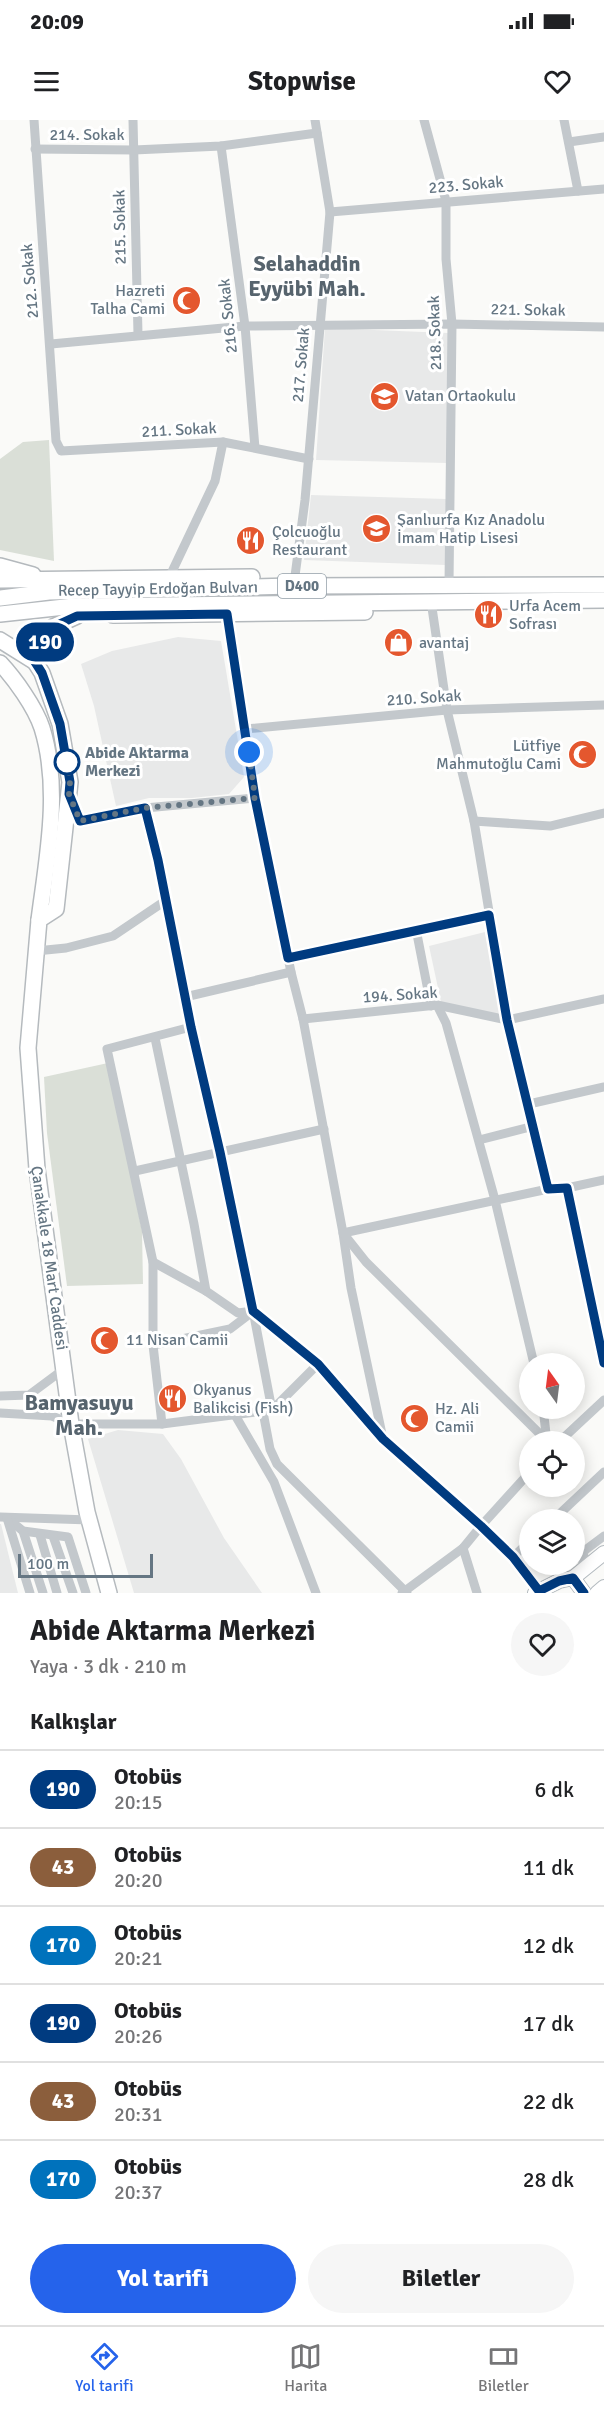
<!DOCTYPE html>
<html lang="tr">
<meta charset="utf-8">
<style>
:root{--surface:#fff;--page:#f6f6f6;--text:#202124;--muted:#757577;--line:#e0e0e0;--accent:#2563eb}
body{margin:0;font-family:Signika,sans-serif;background:var(--page);color:var(--text);height:100vh;display:flex;flex-direction:column;font-size:22px;white-space:nowrap}
*{box-sizing:border-box;margin:0}
p{font-size:20px;color:var(--muted)}
.icon{flex:none;width:33px;height:33px;fill:none;stroke:currentColor;stroke-width:2;stroke-linecap:round;stroke-linejoin:round}
.map{position:relative;height:1473px;overflow:hidden}
.details{display:flex;flex-direction:column;background:var(--surface);flex:1}
.details>*{flex:none}
.badge{padding:0 12px;border-radius:20px;font-size:21px;line-height:39px}
.needle{width:39px;rotate:346deg}
.tools{position:absolute;left:519px;top:1233px;display:grid;gap:12px}
.tools a{display:grid;place-items:center;width:66px;height:66px;border-radius:50%;background:var(--surface);box-shadow:0 3px 15px #0003;font-size:30px}
.scale{position:absolute;left:18px;bottom:15px;width:135px;box-sizing:border-box;padding-left:6px;border:3px solid #657683;border-top:0;font-size:16px;line-height:21px;white-space:nowrap;color:#657683;-webkit-text-stroke:4px #fff;paint-order:stroke}
.you{position:absolute;width:30px;height:30px;margin:-15px;border:4px solid #fff;border-radius:50%;background:#1a73e8;box-shadow:0 0 0 9px #1a73e833}
.map>.badge{position:absolute;translate:-50% -50%;box-shadow:0 0 0 3px #fff}
h2{padding:0 30px;font-size:22px;line-height:54px}
.round{display:grid;place-items:center;flex:none;width:63px;height:63px;border-radius:32px;background:var(--page)}
.headline{display:flex;align-items:center;justify-content:space-between;height:102px;padding:0 30px}
h1{font-size:28px;font-weight:700;line-height:45px}
.primary-button{display:flex;gap:12px;margin-top:auto;padding:12px 30px}
.primary-button a{flex:1;height:69px;border-radius:36px;background:var(--accent);color:#fff;font-size:24px;font-weight:700;line-height:69px;text-align:center}
.primary-button a+a{background:var(--page);color:var(--text)}
ul{padding:0;list-style:none}
li{display:flex;align-items:center;gap:18px;height:78px;padding:0 30px;border-top:2px solid var(--line)}
li div{flex:1}
li b{display:block;font-size:22px}
li em{font-style:normal}
li .badge{min-width:66px;font-weight:700;text-align:center}
.status{display:flex;justify-content:space-between;align-items:center;height:42px;padding:0 30px;background:var(--surface);direction:ltr}
.status svg{height:16px;fill:currentColor}
header{display:flex;justify-content:space-between;align-items:center;height:78px;padding:0 30px;background:var(--surface);font-size:27px;font-weight:700}
.tab-bar{display:flex;justify-content:space-around;align-items:center;height:84px;border-top:2px solid var(--line);background:var(--surface);font-size:16px;color:var(--muted)}
.tab-bar a{display:grid;justify-items:center;gap:3px}
.tab-bar .selected{color:var(--accent)}
.map>svg:first-child{display:block}
.built{fill:#e8e9e9}
.green{fill:#dadfd7}
.lines{fill:none;stroke-linecap:round;stroke-linejoin:round}
.secondary-casing{stroke:#b3babf;stroke-width:16}
.primary-casing{stroke:#b5babe;stroke-width:18}
.trunk-casing{stroke:#b4b9bd;stroke-width:18}
.minor{stroke:#c3c8cc;stroke-width:9}
.secondary{stroke:#fff;stroke-width:14}
.primary{stroke:#fff;stroke-width:15}
.trunk{stroke:#fff;stroke-width:15}
.line-casing{stroke:#fff;stroke-width:14}
.line{stroke:#003b80;stroke-width:9}
.walk{stroke:#657683;stroke-width:6;stroke-dasharray:0 10.8}
.stop-dot{fill:#fff;stroke:#003b80;stroke-width:3}
.labels{text-anchor:middle;dominant-baseline:central;stroke-width:6;stroke-linejoin:round;paint-order:stroke}
.shield{fill:#fff;stroke:#939fa8;stroke-width:1.5}
.shield-label{font-size:15px;font-weight:bold;fill:#657683}
.street-label{font-size:16px;fill:#657683;stroke:#fff}
.poi-label{font-size:16px;fill:#657683;stroke:#fff;text-anchor:start}
.stop-label{font-size:16px;font-weight:bold;fill:#657683;stroke:#fff;text-anchor:start}
.district-label{font-size:22px;font-weight:bold;fill:#57646e;stroke:#fff}
</style>
<div class="status"><b>20:09</b><svg viewBox="0 0 49 12"><path d="M0 12V9h3v3zM5 12V6h3v6zM10 12V3h3v9zM15 12V0h3v12zM26 1h20v11H26zM47 4h2v5h-2z"/></svg></div>
<header><svg class="icon" aria-label="menu" viewBox="0 0 24 24"><path d="M4 6h16M4 12h16M4 18h16"/></svg>Stopwise<svg class="icon" aria-label="heart" viewBox="0 0 24 24"><path d="M12 20l-8-8c-3-5 5-10 8-4 3-6 11-1 8 4z"/></svg></header>
<div class="map">
<svg width="604" height="1473" viewBox="0 0 604 1473">
<rect width="100%" height="100%" fill="#fafaf8"/>
<g class="built">
<path d="M325,208L448,213L447,343L316,340Z"/>
<path d="M311,375L446,379L445,445L304,440Z"/>
<path d="M178,517L221,521L244,657L229,674L192,678H149L116,686L94,586L81,544L112,531Z"/>
<path d="M485,812L501,892L496,895L441,882L429,826Z"/>
<path d="M118,1310L163,1314L181,1339L224,1418L262,1473H134L88,1319Z"/>
<path d="M0,1404H1L18,1473H0Z"/>
</g>
<g class="green">
<path d="M49,320L54,441L0,430V339L23,322Z"/>
<path d="M108,943L142,1111L143,1164L67,1166L47,1013L44,957Z"/>
</g>
<g class="lines">
<defs>
<g id="secondary">
<path d="M573,1458L604,1433"/>
<path d="M535,1473L559,1461L573,1458L584,1473"/>
<path d="M597,1473L604,1467"/>
</g>
<path id="primary" d="M0,520L35,542L42,553L60,604L70,662L56,789L39,800L28,928L37,1049L71,1304L87,1392L109,1473"/>
<g id="trunk">
<path d="M0,446L33,455"/>
<path d="M0,460L252,457"/>
<path d="M0,478L49,472L291,466L604,465"/>
<path d="M0,494L74,486L604,480"/>
<path d="M113,495L365,492"/>
<path d="M35,542L53,507L77,496"/>
<path d="M0,543C15,559 35,587 42,608C61,669 47,738 39,800"/>
</g>
</defs>
<use href="#secondary" class="secondary-casing"/>
<use href="#primary" class="primary-casing"/>
<use href="#trunk" class="trunk-casing"/>
<g class="minor">
<path d="M34,0L56,321L61,331L223,322L309,339"/>
<path d="M133,0L138,214"/>
<path d="M424,0L446,81V139L452,204L449,464"/>
<path d="M564,0L578,71"/>
<path d="M569,22L604,17"/>
<path d="M221,26L245,206L255,328"/>
<path d="M35,29L134,30L221,26L317,13"/>
<path d="M330,92L604,69"/>
<path d="M51,224L245,206L452,204L604,207"/>
<path d="M295,456L305,380L330,92L315,0"/>
<path d="M169,458L215,361L223,322"/>
<path d="M431,481L447,590L474,701L507,900L529,984"/>
<path d="M227,494L255,678L291,852L303,899L343,1113L351,1168L383,1319L481,1406L513,1437L539,1471"/>
<path d="M246,609L447,590L604,585"/>
<path d="M71,679L80,701L145,688L255,678"/>
<path d="M145,688L158,740L191,907L243,1138L272,1290"/>
<path d="M474,701L550,706L604,693"/>
<path d="M36,831L66,828L113,816L165,781"/>
<path d="M288,838L416,809"/>
<path d="M185,877L291,852"/>
<path d="M437,885L446,903L495,1080L534,1244"/>
<path d="M431,886L416,809L489,795"/>
<path d="M303,899L437,885L507,900L604,879"/>
<path d="M155,918L194,1104L206,1171L238,1193L253,1191L318,1244L382,1317"/>
<path d="M479,1020L534,1006"/>
<path d="M135,1051L324,1009"/>
<path d="M567,1068L604,1243"/>
<path d="M548,1069L529,984L604,967"/>
<path d="M153,1142L206,1171"/>
<path d="M153,1225L230,1209L251,1193"/>
<path d="M0,1276L29,1275L64,1249"/>
<path d="M543,1288L547,1322"/>
<path d="M263,1292L270,1329L277,1344L407,1473"/>
<path d="M0,1293L52,1296L71,1304H162L272,1290L318,1244"/>
<path d="M235,1295L274,1362L316,1473"/>
<path d="M162,1304L153,1225V1142L107,929L191,907"/>
<path d="M547,1321L366,1142L343,1113L548,1069L567,1068L604,1060"/>
<path d="M559,1322L604,1280"/>
<path d="M0,1397L90,1400"/>
<path d="M7,1398L23,1411L68,1417L86,1473"/>
<path d="M7,1398L30,1473"/>
<path d="M553,1400L604,1352"/>
<path d="M23,1411L43,1473"/>
<path d="M40,1415L57,1473"/>
<path d="M53,1416L73,1473"/>
<path d="M463,1428L477,1473"/>
<path d="M513,1437L530,1421"/>
<path d="M582,1451L584,1431L604,1416"/>
<path d="M402,1473L463,1428L481,1406L530,1352"/>
</g>
<use href="#secondary" class="secondary"/>
<use href="#primary" class="primary"/>
<use href="#trunk" class="trunk"/>
</g>
<g class="lines">
<defs>
<path id="line" d="M584,1473L573,1458L559,1461L539,1471L513,1437L481,1406L383,1319L318,1244L253,1191L220,1032L191,907L158,740L145,688L80,701L69,674L70,662L60,604L42,553L35,542L53,507L77,496L227,494L255,678L288,838L489,795L507,900L548,1069L567,1068L604,1243"/>
</defs>
<use href="#line" class="line-casing"/>
<use href="#line" class="line"/>
<path class="walk" d="M67,642L70,662L69,674L80,701L145,688L255,678L249,632"/>
</g>
<defs>
<symbol id="mosque-disc" viewBox="-11 -11 22 22"><circle r="9.5" fill="#e4572e" stroke="#fff"/><path d="M3.5-4.9A6 6 0 1 0 3.5 4.9A5 5 0 1 1 3.5-4.9Z" fill="#fff"/></symbol>
<symbol id="school-disc" viewBox="-11 -11 22 22"><circle r="9.5" fill="#e4572e" stroke="#fff"/><path d="M0-5L7-2L0 1L-7-2ZM-4 1L0 2.5L4 1V4Q0 6-4 4Z" fill="#fff"/></symbol>
<symbol id="restaurant-disc" viewBox="-11 -11 22 22"><circle r="9.5" fill="#e4572e" stroke="#fff"/><path d="M-5-6h1v4h1v-4h1v4h1v-4h1v5L-1.5 .5V6h-2V.5L-5-1ZM5-6V6H3V1.5H1.5Q1.5-4 5-6Z" fill="#fff"/></symbol>
<symbol id="shop-disc" viewBox="-11 -11 22 22"><circle r="9.5" fill="#e4572e" stroke="#fff"/><path d="M-5-2.5h2.3a2.7 3.5 0 0 1 5.4 0H5L5.5 6h-11ZM-1.5-2.5h3a1.5 2.3 0 0 0-3 0Z" fill="#fff"/></symbol>
</defs>
<g fill-rule="evenodd">
<use href="#mosque-disc" x="170" y="164" width="33" height="33"/>
<use href="#school-disc" x="368" y="260" width="33" height="33"/>
<use href="#school-disc" x="360" y="392" width="33" height="33"/>
<use href="#restaurant-disc" x="234" y="404" width="33" height="33"/>
<use href="#restaurant-disc" x="472" y="478" width="33" height="33"/>
<use href="#shop-disc" x="382" y="506" width="33" height="33"/>
<use href="#mosque-disc" x="566" y="618" width="33" height="33"/>
<use href="#mosque-disc" x="88" y="1204" width="33" height="33"/>
<use href="#restaurant-disc" x="156" y="1262" width="33" height="33"/>
<use href="#mosque-disc" x="398" y="1282" width="33" height="33"/>
</g>
<circle class="stop-dot" cx="67" cy="642" r="12"/>
<g class="labels">
<rect class="shield" x="278" y="454" width="48" height="24" rx="4.5"/>
<g class="shield-label">
<text x="302" y="466">D400</text>
</g>
<g class="street-label">
<text x="87" y="15">214. Sokak</text>
<text transform="translate(466 65) rotate(-5)">223. Sokak</text>
<text transform="translate(120 107) rotate(-91)">215. Sokak</text>
<text transform="translate(30 161) rotate(-95)">212. Sokak</text>
<text transform="translate(528 190) rotate(1)">221. Sokak</text>
<text transform="translate(228 196) rotate(-96)">216. Sokak</text>
<text transform="translate(435 213) rotate(-92)">218. Sokak</text>
<text transform="translate(301 245) rotate(-85)">217. Sokak</text>
<text transform="translate(179 310) rotate(-3)">211. Sokak</text>
<text transform="translate(158 469) rotate(-1)">Recep Tayyip Erdoğan Bulvarı</text>
<text transform="translate(424 578) rotate(-4)">210. Sokak</text>
<text transform="translate(400 875) rotate(-4)">194. Sokak</text>
<text transform="translate(49 1138) rotate(82)">Çanakkale 18 Mart Caddesi</text>
</g>
<g class="poi-label">
<text x="165" y="171" text-anchor="end">Hazreti<tspan x="165" dy="18">Talha Cami</tspan></text>
<text x="405" y="276">Vatan Ortaokulu</text>
<text x="397" y="400">Şanlıurfa Kız Anadolu<tspan x="397" dy="18">İmam Hatip Lisesi</tspan></text>
<text x="272" y="412">Çolcuoğlu<tspan x="272" dy="18">Restaurant</tspan></text>
<text x="509" y="486">Urfa Acem<tspan x="509" dy="18">Sofrası</tspan></text>
<text x="419" y="523">avantaj</text>
<text x="561" y="626" text-anchor="end">Lütfiye<tspan x="561" dy="18">Mahmutoğlu Cami</tspan></text>
<text x="126" y="1220">11 Nisan Camii</text>
<text x="193" y="1270">Okyanus<tspan x="193" dy="18">Balikcisi (Fish)</tspan></text>
<text x="435" y="1289">Hz. Ali<tspan x="435" dy="18">Camii</tspan></text>
</g>
<g class="stop-label">
<text x="85" y="633">Abide Aktarma<tspan x="85" dy="18">Merkezi</tspan></text>
</g>
<g class="district-label">
<text x="307" y="143">Selahaddin<tspan x="307" dy="25">Eyyübi Mah.</tspan></text>
<text x="79" y="1282">Bamyasuyu<tspan x="79" dy="25">Mah.</tspan></text>
</g>
</g>
</svg>
<div class="tools">
<a><svg class="needle" viewBox="-14 -14 28 28"><path d="M0-13l5 13h-10z" fill="#e53935"/><path d="M0 13l5-13h-10z" fill="#757577"/></svg></a>
<a><svg class="icon" aria-label="locate" viewBox="0 0 24 24"><circle cx="12" cy="12" r="6"/><path d="M12 2v4M12 18v4M2 12h4M18 12h4"/></svg></a>
<a><svg class="icon" aria-label="layers" viewBox="0 0 24 24"><path d="M12 4l9 5-9 5-9-5zM3 14l9 5 9-5"/></svg></a>
</div>
<div class="scale">100 m</div>
<div class="you" style="left:249px;top:632px"></div>
<b class="badge" style="left:45px;top:522px;background:#003b80;color:#fff">190</b>
</div>
<section class="details">
<div class="headline"><div><h1>Abide Aktarma Merkezi</h1><p>Yaya · 3 dk · 210 m</p></div><a class="round"><svg class="icon" aria-label="heart" viewBox="0 0 24 24"><path d="M12 20l-8-8c-3-5 5-10 8-4 3-6 11-1 8 4z"/></svg></a></div>
<h2>Kalkışlar</h2>
<ul>
<li><span class="badge" style="background:#003b80;color:#fff">190</span><div><b>Otobüs</b><p>20:15</p></div><em>6 dk</em></li>
<li><span class="badge" style="background:#8b5e3c;color:#fff">43</span><div><b>Otobüs</b><p>20:20</p></div><em>11 dk</em></li>
<li><span class="badge" style="background:#0072bc;color:#fff">170</span><div><b>Otobüs</b><p>20:21</p></div><em>12 dk</em></li>
<li><span class="badge" style="background:#003b80;color:#fff">190</span><div><b>Otobüs</b><p>20:26</p></div><em>17 dk</em></li>
<li><span class="badge" style="background:#8b5e3c;color:#fff">43</span><div><b>Otobüs</b><p>20:31</p></div><em>22 dk</em></li>
<li><span class="badge" style="background:#0072bc;color:#fff">170</span><div><b>Otobüs</b><p>20:37</p></div><em>28 dk</em></li>
</ul>
<div class="primary-button"><a>Yol tarifi</a><a>Biletler</a></div>
</section>
<nav class="tab-bar">
<a class="selected"><svg class="icon" aria-label="directions" viewBox="0 0 24 24"><path d="M12 3l9 9-9 9-9-9zM9 14v-3h6M13 9l2 2-2 2"/></svg>Yol tarifi</a>
<a><svg class="icon" aria-label="map" viewBox="0 0 24 24"><path d="M3 6l6-2 6 2 6-2v14l-6 2-6-2-6 2zM9 4v14M15 6v14"/></svg>Harita</a>
<a><svg class="icon" aria-label="tickets" viewBox="0 0 24 24"><path d="M3 7h18v10H3zM15 7v10"/></svg>Biletler</a>
</nav>
